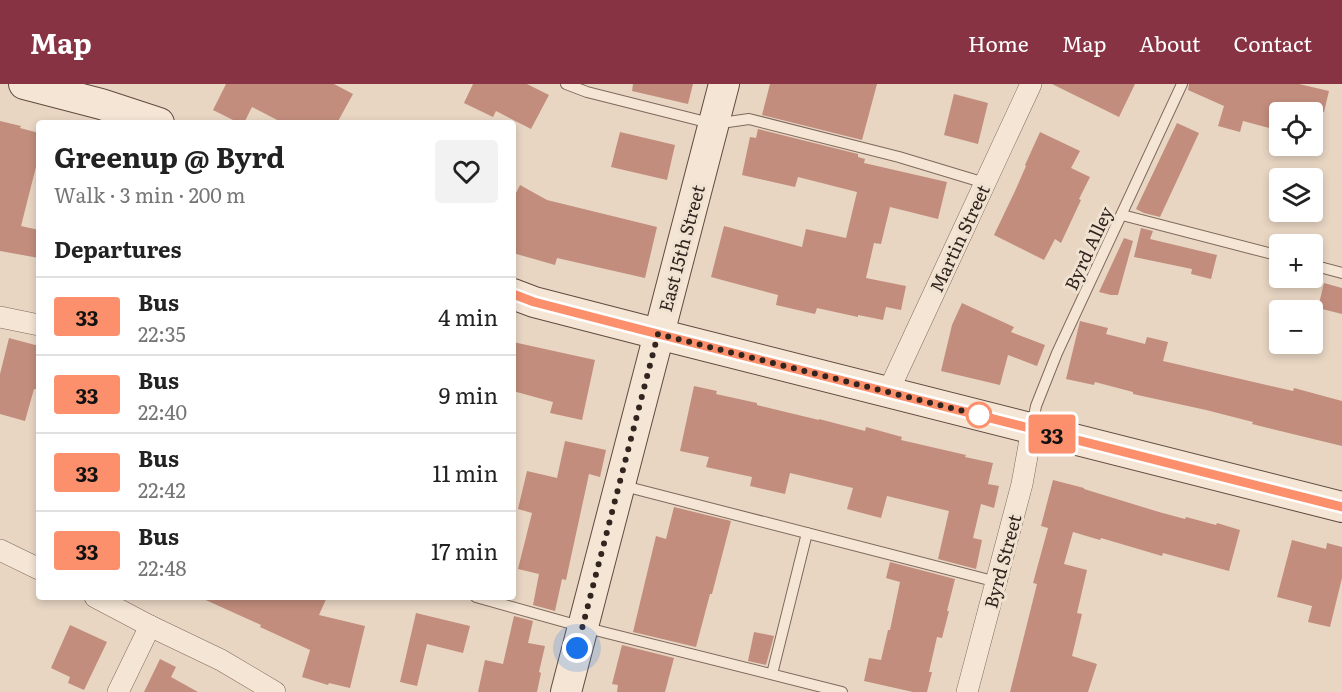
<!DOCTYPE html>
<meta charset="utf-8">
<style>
:root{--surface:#fff;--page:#f2f2f2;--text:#222;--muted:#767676;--line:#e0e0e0;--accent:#883343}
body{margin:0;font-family:Literata,serif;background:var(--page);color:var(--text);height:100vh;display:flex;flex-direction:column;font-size:22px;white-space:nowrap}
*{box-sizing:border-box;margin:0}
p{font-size:20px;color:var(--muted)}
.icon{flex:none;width:33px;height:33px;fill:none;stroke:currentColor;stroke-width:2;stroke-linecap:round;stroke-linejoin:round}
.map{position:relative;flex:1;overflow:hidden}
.panel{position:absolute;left:36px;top:36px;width:480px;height:480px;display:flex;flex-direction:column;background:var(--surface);border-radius:6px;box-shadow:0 3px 9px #0003}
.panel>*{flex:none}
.badge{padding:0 12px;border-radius:4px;font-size:21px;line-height:39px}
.tools{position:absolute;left:1269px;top:18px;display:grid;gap:12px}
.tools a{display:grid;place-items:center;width:54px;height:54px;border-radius:6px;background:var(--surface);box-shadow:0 3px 9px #0003;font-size:30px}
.you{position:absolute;width:30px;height:30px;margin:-15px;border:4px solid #fff;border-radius:50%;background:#1a73e8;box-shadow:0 0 0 9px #1a73e833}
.map>.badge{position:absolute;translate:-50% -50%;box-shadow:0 0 0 3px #fff}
h2{padding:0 18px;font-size:22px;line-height:54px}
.round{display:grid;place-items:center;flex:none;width:63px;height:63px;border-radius:6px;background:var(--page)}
.head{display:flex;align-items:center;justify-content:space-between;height:102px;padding:0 18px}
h1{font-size:28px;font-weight:700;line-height:45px}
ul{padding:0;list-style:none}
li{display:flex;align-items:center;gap:18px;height:78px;padding:0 18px;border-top:2px solid var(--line)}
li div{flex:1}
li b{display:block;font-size:22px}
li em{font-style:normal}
li .badge{min-width:66px;font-weight:700;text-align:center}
header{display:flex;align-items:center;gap:36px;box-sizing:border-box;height:84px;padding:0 30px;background:var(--accent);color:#fff}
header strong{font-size:28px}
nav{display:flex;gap:33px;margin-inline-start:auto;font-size:21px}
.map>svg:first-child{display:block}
.building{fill:#c28d7d}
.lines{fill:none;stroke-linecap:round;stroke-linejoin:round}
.lane-casing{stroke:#80695c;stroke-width:12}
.street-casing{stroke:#80695c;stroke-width:22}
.secondary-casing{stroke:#624a3f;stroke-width:32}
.lane{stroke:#f4e5d5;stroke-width:10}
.street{stroke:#f4e5d5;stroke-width:21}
.secondary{stroke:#f4e5d5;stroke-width:30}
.line-casing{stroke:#fff;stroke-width:14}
.line{stroke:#fd906c;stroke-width:9}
.walk{stroke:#32241e;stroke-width:6;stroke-dasharray:0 10.8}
.stop-dot{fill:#fff;stroke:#fd906c;stroke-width:3}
.labels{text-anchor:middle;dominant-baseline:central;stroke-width:6;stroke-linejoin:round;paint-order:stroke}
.street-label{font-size:18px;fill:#32241e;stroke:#f0e2d1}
</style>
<header>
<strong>Map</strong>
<nav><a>Home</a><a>Map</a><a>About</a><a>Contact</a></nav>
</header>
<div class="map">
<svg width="1342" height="608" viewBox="0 0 1342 608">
<rect width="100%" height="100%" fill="#e8d6c3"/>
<g class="building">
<path d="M226,0H334L353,10L337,39H283L252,23L244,39H239L213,26Z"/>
<path d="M473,0H527L549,11L531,45L496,27L493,33L464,19Z"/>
<path d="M633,0H693L688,20L632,7Z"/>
<path d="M770,0H877L862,56L762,31Z"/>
<path d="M1052,0H1135L1119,33Z"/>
<path d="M1189,0H1299L1329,7L1324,28H1280V47L1243,37L1240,48L1218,42L1224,22L1188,6Z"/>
<path d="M954,10L988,19L978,60L944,51Z"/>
<path d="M0,37L21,42L20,44L39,49V71L21,142L39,146V174L0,167Z"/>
<path d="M1177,39L1199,49L1160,133L1144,129L1136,125Z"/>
<path d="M758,45L858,70V73L865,75L864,79L947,98L938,135L890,123L881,160L874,159L866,194L906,202L901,226L886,223L883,236L858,231V233L817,224L815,230L776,221L778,211L711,193L724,142L802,163L806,145L846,154L857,108L798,93L795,103L742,91L750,53L756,54Z"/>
<path d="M620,48L675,61L667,96L611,83Z"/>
<path d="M1040,48L1080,67L1071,84L1090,93L1079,115L1081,116L1061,159L1055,155L1044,176L994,151L1015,107L1026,82L1025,81Z"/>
<path d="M520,101L547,116L657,143L645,194L557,174L555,181L513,169V115Z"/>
<path d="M1141,144L1153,147L1150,155L1217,171L1211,195L1191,190L1192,185L1134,173Z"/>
<path d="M1124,154L1133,157L1118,211H1111L1099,208Z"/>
<path d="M1324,199L1342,204V230L1318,224Z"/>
<path d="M962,219L1014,243L1011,248L1045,261L1037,282L1008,271L1000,301L941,287L952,241Z"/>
<path d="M1080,237L1108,244L1106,250L1145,260L1147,253L1168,258L1163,277L1293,307L1294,304L1342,317V362L1252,340L1253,338L1206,326L1133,310V308L1095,298L1094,301L1066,295Z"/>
<path d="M9,254L39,262V306L34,305L25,337L0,330V290Z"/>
<path d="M513,258L595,276L582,336L550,329L553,318L513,307Z"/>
<path d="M694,302L717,307L716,310L757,319V321L819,336V335L865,347L866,343L902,353L901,356L966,371L965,373L993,379L988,400L999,402L994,424L981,420L973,454L982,456L976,485L938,475L949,427L887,412L881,434L847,425L853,404L790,389L785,410L750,402L752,393L706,383L709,373L680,367Z"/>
<path d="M565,357L606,366L600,393L589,390L566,496L562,495L555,527L533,521L539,490L518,485L532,429L518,425L527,387L557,394Z"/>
<path d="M1053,396L1084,404V405L1159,428L1185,435L1186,433L1216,441L1217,439L1240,446L1229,487L1163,469L1162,472L1101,454L1100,456L1073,448L1064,480L1087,486L1077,529L1082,530L1072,572L1097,580L1088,608H1010L1037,500L1033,499L1048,444L1041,442Z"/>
<path d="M674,423L731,437L712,510H710L696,563L633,548L656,452L666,455Z"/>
<path d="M1292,456L1326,465L1327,459L1342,463V494L1330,543L1308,538L1312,522L1277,513Z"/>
<path d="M890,478L955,495L947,527H949L942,554L937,553L929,588H932L927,608H913L864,597L869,574L881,576L888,546H890L900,498L886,494Z"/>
<path d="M199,513H327L319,531L365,542L350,604L329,599L328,601L302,593L310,566L260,543L261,541Z"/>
<path d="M416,529L470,542L463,569L427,560L417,602L400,598Z"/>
<path d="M514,532L533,537L528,559L545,562L539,588L541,589L537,608H478L485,576L503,580Z"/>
<path d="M70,541L107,558L84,606L68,599L70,593L51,584Z"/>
<path d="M754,548L774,552L766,581L748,577Z"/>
<path d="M622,561L674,574L665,608H617L618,601L612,600Z"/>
<path d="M160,575L176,583L171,593L198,608H144Z"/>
</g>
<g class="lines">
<defs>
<g id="lane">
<path d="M566,0L587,8L714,40L749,35L899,73L985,99"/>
<path d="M1122,131L1280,172"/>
<path d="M1312,181L1342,189"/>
<path d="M1032,342L1036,322L1057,269L1182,0"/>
<path d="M620,401L997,498"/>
<path d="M476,513L583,543L842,608"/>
<path d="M772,590L807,449"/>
</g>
<g id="street">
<path d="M0,233L39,241"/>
<path d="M888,308L1031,0"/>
<path d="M0,466L39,485"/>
<path d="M95,513L150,542L221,576L275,608"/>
<path d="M118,608L150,542"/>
<path d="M967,608L1022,400L1032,345"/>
</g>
<g id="secondary">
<path d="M24,0L101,20L159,39"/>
<path d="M513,210L534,218L658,250L1342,423"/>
<path d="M566,608L724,0"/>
</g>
</defs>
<use href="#lane" class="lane-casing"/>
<use href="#street" class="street-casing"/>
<use href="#secondary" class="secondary-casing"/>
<use href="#lane" class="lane"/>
<use href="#street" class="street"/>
<use href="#secondary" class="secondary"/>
</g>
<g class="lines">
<defs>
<path id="line" d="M513,210L534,218L658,250L1342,423"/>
</defs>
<use href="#line" class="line-casing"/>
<use href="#line" class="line"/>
<path class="walk" d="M577,564L658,250L979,331"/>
</g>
<circle class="stop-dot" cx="979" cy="331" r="12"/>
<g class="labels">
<g class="street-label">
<text transform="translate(959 154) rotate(-65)">Martin Street</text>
<text transform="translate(681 164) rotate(-75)">East 15th Street</text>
<text transform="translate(1088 164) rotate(-65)">Byrd Alley</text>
<text transform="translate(1002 477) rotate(-75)">Byrd Street</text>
</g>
</g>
</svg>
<div class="tools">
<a><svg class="icon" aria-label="locate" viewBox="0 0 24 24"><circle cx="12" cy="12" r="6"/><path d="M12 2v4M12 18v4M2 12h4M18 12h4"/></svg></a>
<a><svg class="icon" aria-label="layers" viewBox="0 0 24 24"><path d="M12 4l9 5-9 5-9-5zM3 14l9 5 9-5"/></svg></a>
<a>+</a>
<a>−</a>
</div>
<div class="you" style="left:577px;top:564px"></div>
<b class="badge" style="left:1052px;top:350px;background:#fd906c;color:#111">33</b>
<section class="panel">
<div class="head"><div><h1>Greenup @ Byrd</h1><p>Walk · 3 min · 200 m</p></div><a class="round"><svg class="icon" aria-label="heart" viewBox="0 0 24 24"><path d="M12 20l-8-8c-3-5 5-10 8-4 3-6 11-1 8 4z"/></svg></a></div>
<h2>Departures</h2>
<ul>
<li><span class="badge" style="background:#fd906c;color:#111">33</span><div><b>Bus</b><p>22:35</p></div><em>4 min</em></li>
<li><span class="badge" style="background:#fd906c;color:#111">33</span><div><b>Bus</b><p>22:40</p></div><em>9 min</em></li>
<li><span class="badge" style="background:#fd906c;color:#111">33</span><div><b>Bus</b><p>22:42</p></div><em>11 min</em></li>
<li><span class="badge" style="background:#fd906c;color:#111">33</span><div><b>Bus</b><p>22:48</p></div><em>17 min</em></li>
</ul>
</section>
</div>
